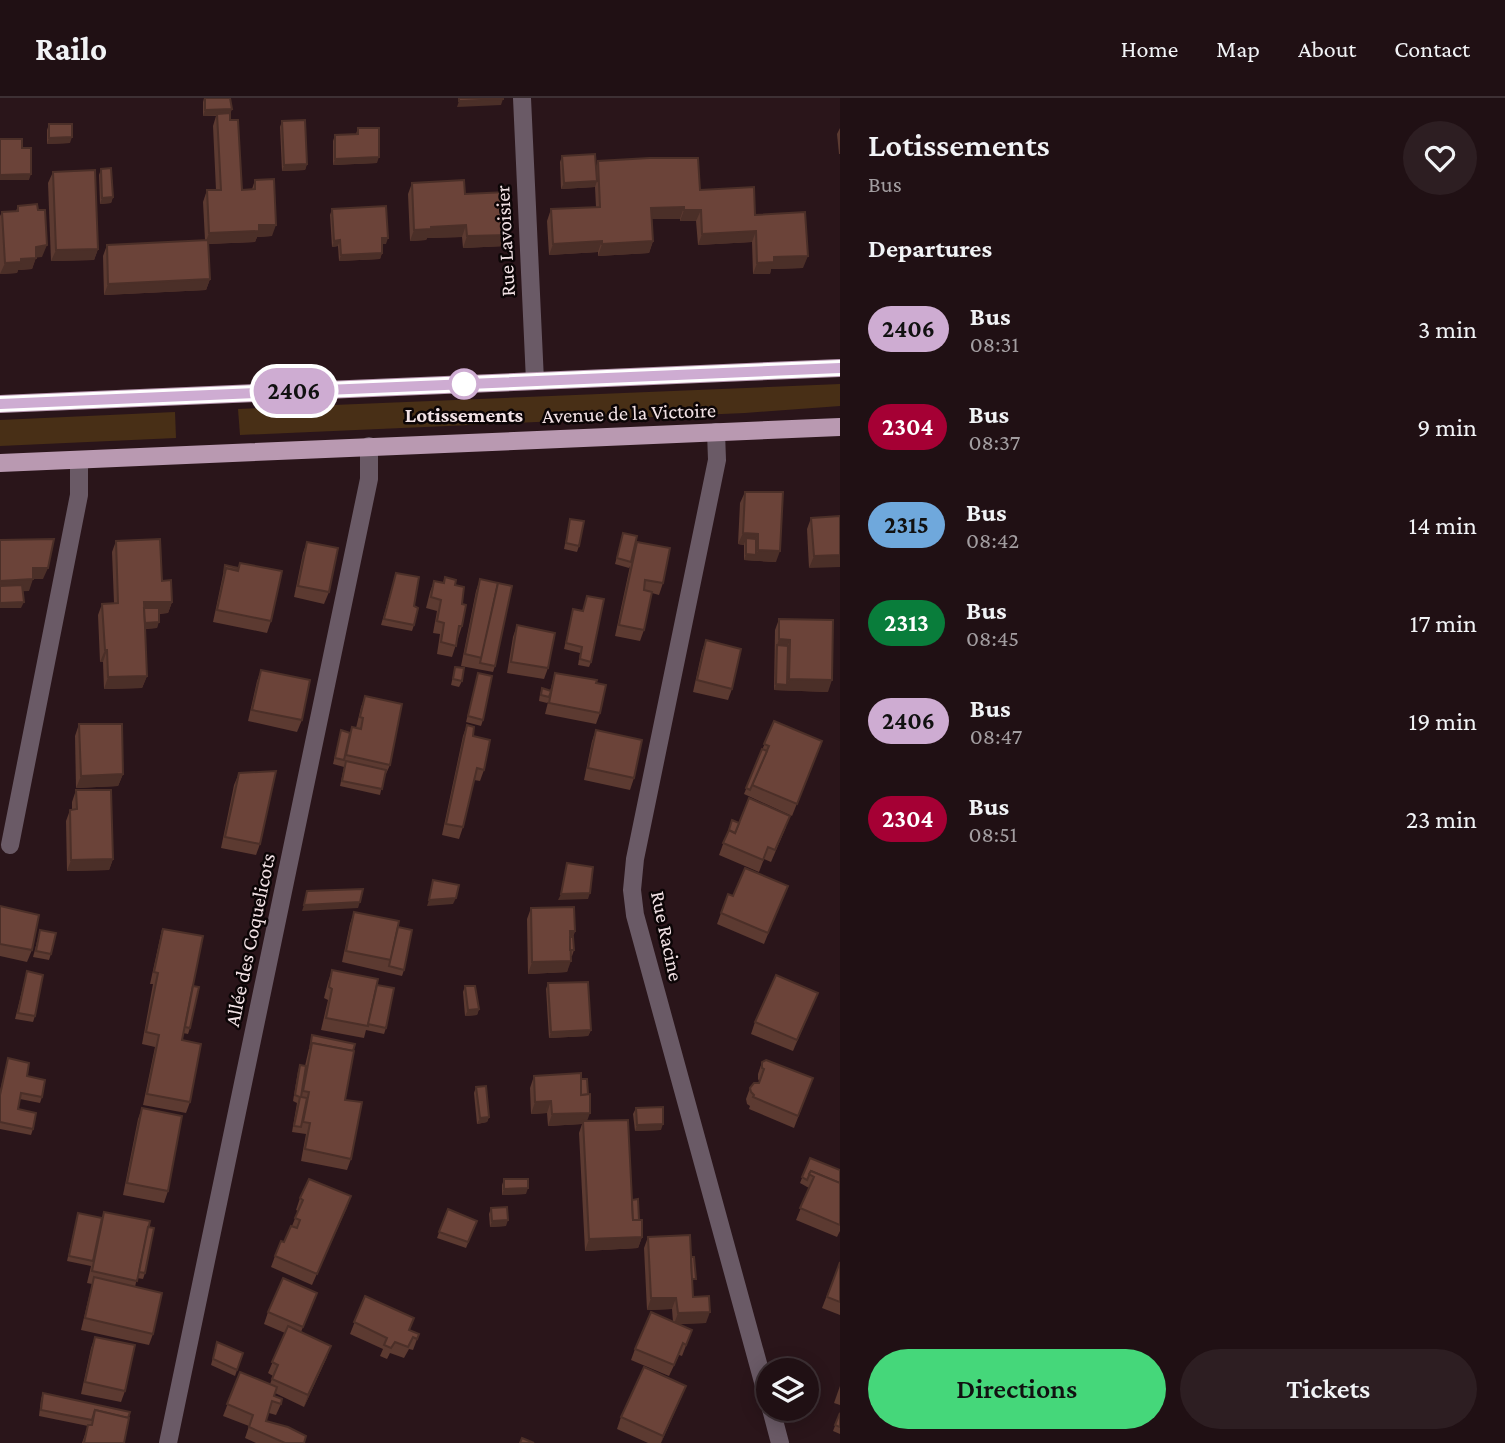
<!DOCTYPE html>
<meta charset="utf-8">
<style>
:root{--surface:#201014;--page:#2d1e22;--text:#f1f3f6;--muted:#a29da0;--line:#3d3034;--accent:#45d77a}
body{margin:0;font-family:"Crimson Pro",serif;background:var(--page);color:var(--text);height:100vh;display:flex;flex-direction:column;font-size:26px;white-space:nowrap}
*{box-sizing:border-box;margin:0}
p{font-size:23px;color:var(--muted)}
.icon{flex:none;width:38px;height:38px;fill:none;stroke:currentColor;stroke-width:2;stroke-linecap:round;stroke-linejoin:round}
.map{position:relative;flex:1;overflow:hidden}
.details{display:flex;flex-direction:column;background:var(--surface);width:665px}
.details>*{flex:none}
.badge{padding:0 14px;border-radius:23px;font-size:24px;line-height:46px}
.buttons{position:absolute;left:756px;top:1260px;display:grid;gap:14px}
.buttons a{display:grid;place-items:center;width:63px;height:63px;border-radius:50%;background:var(--surface);box-shadow:0 4px 18px #0003,0 0 0 2px var(--line);font-size:35px}
.map>.badge{position:absolute;translate:-50% -50%;box-shadow:0 0 0 4px #fff}
h2{padding:0 28px;font-size:26px;line-height:63px}
.round{display:grid;place-items:center;flex:none;width:74px;height:74px;border-radius:37px;background:var(--page)}
.headline{display:flex;align-items:center;justify-content:space-between;height:119px;padding:0 28px}
h1{font-size:33px;font-weight:600;line-height:52px}
.action{display:flex;gap:14px;margin-top:auto;padding:14px 28px}
.action a{flex:1;height:80px;border-radius:42px;background:var(--accent);color:#111;font-size:28px;font-weight:600;line-height:80px;text-align:center}
.action a+a{background:var(--page);color:var(--text)}
ul{padding:0;list-style:none}
li{display:flex;align-items:center;gap:21px;height:98px;padding:0 28px}
li div{flex:1}
li b{display:block;font-size:26px}
li em{font-style:normal}
li .badge{min-width:77px;font-weight:700;text-align:center}
header{display:flex;align-items:center;gap:42px;box-sizing:border-box;height:98px;padding:0 35px;background:var(--surface);border-bottom:2px solid var(--line)}
header strong{font-size:33px}
nav{display:flex;gap:38px;margin-inline-start:auto;font-size:24px}
main{display:flex;flex:1;min-height:0}
.map>svg:first-child{display:block}
.green{fill:#482f16}
.lines{fill:none;stroke-linecap:round;stroke-linejoin:round}
.minor{stroke:#6a5a66;stroke-width:18}
.major{stroke:#b999b1;stroke-width:18}
.wall{fill:#5c3a31}
.shaded-wall{fill:#4b2f28}
.building{fill:#6b4339;stroke:#4b2f28;stroke-width:2}
.line-casing{stroke:#fff;stroke-width:16}
.line{stroke:#ceacd2;stroke-width:10}
.stop-dot{fill:#fff;stroke:#ceacd2;stroke-width:3.5}
.labels{text-anchor:middle;dominant-baseline:central;stroke-width:5;stroke-linejoin:round;paint-order:stroke}
.street-label{font-size:21px;fill:#f2e2e5;stroke:#0c0506}
.stop-label{font-size:21px;font-weight:bold;fill:#f2e2e5;stroke:#0c0506}
</style>
<header>
<strong>Railo</strong>
<nav><a>Home</a><a>Map</a><a>About</a><a>Contact</a></nav>
</header>
<main>
<div class="map">
<svg width="840" height="1345" viewBox="0 0 840 1345">
<rect width="100%" height="100%" fill="#2a151a"/>
<g class="green">
<path d="M840,286V308L745,315L240,337L238,311Z"/>
<path d="M175,314L176,340L0,348V322Z"/>
</g>
<g class="lines">
<g class="minor">
<path d="M522,0L535,283"/>
<path d="M716,334L717,362L635,761L632,792L635,817L768,1302"/>
<path d="M10,747L79,397V362"/>
<path d="M771,1311L780,1345"/>
<path d="M168,1345L369,381V348"/>
</g>
<g class="major">
<path d="M0,306L840,270"/>
<path d="M0,365L840,329"/>
</g>
</g>
<g class="wall">
<path d="M204,0H230L232,11L230,15V22L242,92L252,91L255,82L272,138L257,139L255,144L208,146L210,181L206,192L104,197L103,158L107,147L205,142L203,104L207,92H216L213,28L216,18H203V4Z"/>
<path d="M282,23L307,66L305,72L282,73L280,29Z"/>
<path d="M49,26L70,45L47,46V32Z"/>
<path d="M358,30L377,65L333,67V43L335,37L356,36Z"/>
<path d="M840,30V56H839L837,36Z"/>
<path d="M562,58L596,69L598,63L700,92L755,117L803,170L771,171L770,176H753L752,144L698,147L696,123H680V121H652L653,143L649,155L598,158V154L549,157L547,123L551,111L596,109L595,89L561,91L560,64Z"/>
<path d="M101,71L113,99L111,105L100,106L99,77Z"/>
<path d="M53,74L98,151L94,162L51,163L48,85Z"/>
<path d="M412,85L465,96L505,148L463,150L462,139L427,140L426,142L410,143L408,96Z"/>
<path d="M18,108L42,159H36L32,171L18,172L17,175L0,176V118L2,114L16,113Z"/>
<path d="M332,111L386,146H382V155L380,161L339,163L338,148L332,149L330,117Z"/>
<path d="M745,394L776,464L744,462V447L738,446L740,405Z"/>
<path d="M840,418L809,470L807,431L811,420Z"/>
<path d="M570,421L579,448L577,454L564,451Z"/>
<path d="M623,435L634,452L637,444L663,485L659,497L652,495L644,532L640,543L615,538L630,468L629,470L615,466Z"/>
<path d="M116,443L162,483L172,504L168,515L159,516L157,530L145,531L147,578L142,590L104,591L103,564H100L98,517L102,506L114,505L112,454Z"/>
<path d="M307,444L329,494L324,506L294,499L303,455Z"/>
<path d="M240,465L271,523L267,535L213,524L225,467L238,470Z"/>
<path d="M396,475L414,508V527L412,533L381,527Z"/>
<path d="M445,479L455,487L462,506V528L452,559L437,556L440,536L433,535L437,513L426,510L430,494L434,483L443,484Z"/>
<path d="M480,481L495,568L493,574L461,568L476,493Z"/>
<path d="M587,498L591,564L589,569L578,567L580,555L564,551L573,511L583,513Z"/>
<path d="M779,521L828,594L774,592L775,532Z"/>
<path d="M517,527L548,570L544,581L507,575L513,539Z"/>
<path d="M706,542L732,591L728,602L693,594L702,553Z"/>
<path d="M455,569L462,583L459,589L451,587Z"/>
<path d="M261,572L302,622L297,634L248,623L257,583Z"/>
<path d="M478,575L483,622L481,628L466,624Z"/>
<path d="M555,575L596,585L600,615L596,626L545,616L548,604L547,605L539,603L540,596L542,590L550,593Z"/>
<path d="M365,598L390,667L385,678H384L380,697L340,688L344,669L333,666L341,632L350,635L352,629L356,630L361,609Z"/>
<path d="M774,623L822,643L792,718L744,696Z"/>
<path d="M79,626L123,676L118,688L76,690L75,638Z"/>
<path d="M467,627L473,638L484,672L480,683L474,682L463,729L459,741L442,737L463,638Z"/>
<path d="M596,632L634,680L630,692L584,682L592,643Z"/>
<path d="M239,675L260,746L256,757L221,750L234,687Z"/>
<path d="M76,692L113,761L109,772L67,773L66,723L70,712H72V704Z"/>
<path d="M732,722L739,725L786,729L771,764L764,761L759,774L719,757Z"/>
<path d="M728,796L733,798L783,799L764,846L717,826Z"/>
<path d="M0,808L32,852L27,864L0,858Z"/>
<path d="M531,810L575,833L573,839L574,852L572,858H571L567,874L528,876L527,821Z"/>
<path d="M354,814L398,829L404,872L402,878L342,864L350,826Z"/>
<path d="M162,831L193,888L190,930L188,936L183,935L182,942L190,1004L186,1015L143,1007L155,949L142,946L153,886H150Z"/>
<path d="M40,832L51,856L49,862L33,859Z"/>
<path d="M332,872L377,887L386,930L384,936L366,932L364,940L321,932L328,902L324,900L328,884Z"/>
<path d="M27,873L35,918L33,924L15,921Z"/>
<path d="M548,885L591,932L588,938L549,940L546,891Z"/>
<path d="M465,888L479,911L477,917L465,918L463,894Z"/>
<path d="M818,895L793,953L751,936L755,924Z"/>
<path d="M312,937L345,1002L351,1061L347,1072L301,1063L306,1036L292,1034L297,1005L293,1003L298,973L300,967L305,968Z"/>
<path d="M8,960L27,978L42,999L40,1005L20,1001L18,1011L33,1031L31,1037L0,1031V993Z"/>
<path d="M762,964L813,980L794,1030L749,1011L750,1008L747,1006L746,1001L750,990L759,985V983L758,981V976Z"/>
<path d="M534,978L581,981L587,1023L632,1102L639,1122L642,1139L638,1150L585,1153L579,1035L582,1026L548,1028L547,1015L531,1016L530,990Z"/>
<path d="M476,989L489,1019L487,1024L477,1026L474,995Z"/>
<path d="M142,1010L168,1093L164,1105L123,1097L138,1021Z"/>
<path d="M636,1010L661,1032L635,1033L633,1016Z"/>
<path d="M810,1060L840,1072V1133L837,1139L796,1122L809,1090L800,1085Z"/>
<path d="M504,1081L526,1096L502,1097V1087Z"/>
<path d="M351,1098L312,1187L271,1169L275,1158L284,1144L292,1128L298,1113L296,1112L300,1100Z"/>
<path d="M491,1110L506,1128L490,1129L489,1116Z"/>
<path d="M448,1111L477,1123L466,1150L437,1140Z"/>
<path d="M104,1114L148,1129L145,1175L143,1181L137,1180L135,1189L153,1236L149,1247L81,1232L92,1186L87,1185L91,1168L67,1163L78,1115L102,1120Z"/>
<path d="M648,1139L693,1187V1199L706,1225L678,1226L692,1232L682,1258L679,1257L669,1278L631,1262L635,1251L673,1224L672,1211L647,1212L644,1150Z"/>
<path d="M840,1164V1217L822,1210Z"/>
<path d="M317,1195L301,1234L327,1259L304,1309L275,1295L274,1298L281,1306L276,1317L269,1315L266,1323L304,1345H256L245,1340L249,1328L223,1318L240,1274L270,1286L273,1278L268,1275L285,1235L264,1226L268,1214Z"/>
<path d="M365,1198L410,1232L419,1236L413,1252L409,1251L404,1260L390,1255L387,1261L380,1258L383,1251L350,1236Z"/>
<path d="M95,1239L125,1293L121,1304L81,1296L91,1250Z"/>
<path d="M217,1244L243,1255L235,1278L211,1267Z"/>
<path d="M686,1288L661,1345H648L617,1331L621,1319Z"/>
<path d="M840,1288V1307L834,1305Z"/>
<path d="M43,1295L130,1314L124,1345H82L88,1328L39,1318L41,1301Z"/>
<path d="M840,1315V1336L833,1333Z"/>
</g>
<g class="shaded-wall">
<path d="M503,1L501,7L457,9L459,3Z"/>
<path d="M232,11L230,17L203,18L205,12Z"/>
<path d="M72,39L70,45L47,46L49,40Z"/>
<path d="M379,59L377,65L333,67L335,61Z"/>
<path d="M307,66L305,72L282,73L284,67Z"/>
<path d="M31,76L29,82H0V77Z"/>
<path d="M597,83L595,89L561,91L564,85Z"/>
<path d="M113,99L111,105L100,106L102,100Z"/>
<path d="M684,109L680,121H647L651,110Z"/>
<path d="M684,112H701L696,123H680Z"/>
<path d="M259,127H276L272,138L257,139L255,144L205,146L209,135Z"/>
<path d="M466,127L462,139L427,140L426,142L410,143L414,132L431,129Z"/>
<path d="M756,133L752,144L698,147L702,136Z"/>
<path d="M509,137L505,148L463,150L467,138Z"/>
<path d="M382,140H388L386,146H380Z"/>
<path d="M340,142L338,148L332,149L334,143Z"/>
<path d="M602,143L598,154L549,157L553,146Z"/>
<path d="M653,143L649,155L598,158L602,146Z"/>
<path d="M47,147L42,159L32,160L36,149Z"/>
<path d="M98,151L94,162L51,163L56,152Z"/>
<path d="M382,155L380,161L339,163L341,157Z"/>
<path d="M808,158L803,170L771,171L770,176H753L757,165L774,159Z"/>
<path d="M36,160L32,171L18,172L17,175L0,176L5,165L21,161Z"/>
<path d="M210,181L206,192L104,197L108,186Z"/>
<path d="M743,435L758,436L754,447L746,440L744,447L738,446Z"/>
<path d="M758,452L780,453L776,464L744,462L746,456L756,457Z"/>
<path d="M840,457V469L809,470L814,458Z"/>
<path d="M33,470H48L43,481H33L29,493L0,494V483Z"/>
<path d="M24,504L21,510H0V505Z"/>
<path d="M144,504H172L168,515L142,516Z"/>
<path d="M159,524L157,530L140,531L142,525Z"/>
<path d="M779,541L790,542L786,553L777,547Z"/>
<path d="M105,552H107L103,564H100Z"/>
<path d="M147,578L142,590L104,591L108,579Z"/>
<path d="M789,581L832,582L828,594L774,592L776,586L787,587Z"/>
<path d="M123,676L118,688L76,690L81,678Z"/>
<path d="M113,761L109,772L67,773L71,762Z"/>
<path d="M590,795L588,801L558,802L561,796Z"/>
<path d="M456,800L453,806L427,808L429,802Z"/>
<path d="M360,804L358,810L302,813L304,807Z"/>
<path d="M570,833H575L571,845Z"/>
<path d="M571,863L567,874L528,876L532,864Z"/>
<path d="M479,911L477,917L465,918L468,912Z"/>
<path d="M591,932L588,938L549,940L551,934Z"/>
<path d="M551,1003L547,1015L531,1016L535,1004Z"/>
<path d="M590,1015L586,1026L583,1023L582,1026L548,1028L552,1016Z"/>
<path d="M489,1019L487,1024L477,1026L480,1020Z"/>
<path d="M663,1026L661,1032L635,1033L637,1027Z"/>
<path d="M528,1090L526,1096L502,1097L504,1091Z"/>
<path d="M351,1098L347,1110L312,1187L317,1176Z"/>
<path d="M508,1122L506,1128L490,1129L492,1123Z"/>
<path d="M642,1139L638,1150L585,1153L589,1141Z"/>
<path d="M651,1200H676L672,1211L647,1212Z"/>
<path d="M710,1214L706,1225L674,1226L678,1215Z"/>
<path d="M331,1248L327,1259L304,1309L308,1297Z"/>
<path d="M686,1288L681,1300L661,1345L663,1338Z"/>
</g>
<g class="building">
<path d="M205,0H230L232,11L205,12Z"/>
<path d="M459,0H503V1L459,3Z"/>
<path d="M230,15V22H238L242,92L255,91V82L274,81L276,127H259V133L209,135L207,92H221L217,16Z"/>
<path d="M305,22L307,66L284,67L282,23Z"/>
<path d="M49,26H72V39L49,40Z"/>
<path d="M358,30H379V59L335,61V37L358,36Z"/>
<path d="M0,41H22V50H31V76L0,77Z"/>
<path d="M595,56L597,83L564,85L562,58Z"/>
<path d="M649,60H698L700,92L754,89L755,117L805,114L808,158L774,159V164L757,165L756,133L702,136L701,112H684V109L651,110L653,143L602,146V143L553,146L551,111L600,109L598,63Z"/>
<path d="M111,70L113,99L102,100L101,71Z"/>
<path d="M95,72L98,151L56,152L53,74Z"/>
<path d="M464,82L465,96L507,94L509,137L467,138L466,127L431,129V131L414,132L412,85Z"/>
<path d="M37,106L38,112H45L47,147L36,149V160L21,161V164L5,165L2,114L18,113V108Z"/>
<path d="M386,108L388,140H382V155L341,157L340,142L334,143L332,111Z"/>
<path d="M208,142L210,181L108,186L107,147Z"/>
<path d="M745,394H783L780,453L758,452V436L743,435Z"/>
<path d="M840,418V457L814,458L811,420Z"/>
<path d="M570,421L584,423L579,448L566,445Z"/>
<path d="M623,435L637,438L631,464L617,460Z"/>
<path d="M746,440L756,441V457L746,456Z"/>
<path d="M54,441L48,470H33V481L0,483V442Z"/>
<path d="M160,441L162,483L171,482L172,504H144L147,578L108,579L107,552H105L102,506L118,505L116,443Z"/>
<path d="M307,444L338,450L329,494L298,488Z"/>
<path d="M637,444L670,450L663,485L645,482L644,492L652,494L644,532L619,527Z"/>
<path d="M240,465L282,473L271,523L217,512L226,470L238,473Z"/>
<path d="M225,467L238,470L237,472L226,470L224,475Z"/>
<path d="M396,475L419,479L414,508L418,510L414,527L384,521Z"/>
<path d="M445,479L456,482L455,487L464,489L462,506L466,507L462,528H459L456,548L441,544L444,525L437,523L441,502L431,499L434,483L444,485Z"/>
<path d="M480,481L498,485L482,560L465,556Z"/>
<path d="M498,485L512,488L495,568L480,565Z"/>
<path d="M22,487L24,504L0,505V488Z"/>
<path d="M587,498L604,501L591,564L580,561L582,549L566,545L573,511L583,513Z"/>
<path d="M144,510H159V524L145,525Z"/>
<path d="M779,521L833,522L832,582L789,581L790,542L779,541Z"/>
<path d="M517,527L555,535L548,570L511,564Z"/>
<path d="M706,542L741,551L732,591L697,582Z"/>
<path d="M777,547L788,548L787,587L776,586Z"/>
<path d="M455,569L464,570L462,583L453,581Z"/>
<path d="M261,572L310,582L302,622L252,612Z"/>
<path d="M478,575L492,578L483,622L468,618Z"/>
<path d="M555,575L597,582L596,585L606,587L600,615L549,605Z"/>
<path d="M542,590L551,593L549,599L541,597Z"/>
<path d="M365,598L402,606L390,667L346,657L352,629L361,631L363,620L360,619Z"/>
<path d="M774,623L822,643L797,706L752,687L769,648L764,646Z"/>
<path d="M79,626H122L123,676L81,678Z"/>
<path d="M467,627L474,629L473,638L490,642L484,672L477,670L463,729L446,726Z"/>
<path d="M341,632L350,635L344,662L335,660Z"/>
<path d="M596,632L642,642L634,680L588,670Z"/>
<path d="M762,651L767,653L750,692L746,690Z"/>
<path d="M346,663L386,672L382,691L342,683Z"/>
<path d="M276,673L260,746L225,739L239,675Z"/>
<path d="M76,692H111L113,761L71,762L70,712L77,711Z"/>
<path d="M749,700L790,718L775,752L768,749L763,762L723,745L729,732L735,735Z"/>
<path d="M732,722L739,725L735,735L729,732Z"/>
<path d="M567,765L593,769L590,795L561,796Z"/>
<path d="M745,770L788,788L768,835L721,815L728,796L733,798Z"/>
<path d="M433,782L459,787L456,800L429,802Z"/>
<path d="M363,791L360,804L304,807L307,793Z"/>
<path d="M0,808L39,817L32,852L0,846Z"/>
<path d="M574,809L575,833H570L571,863L532,864L531,810Z"/>
<path d="M354,814L399,823L391,862L346,853Z"/>
<path d="M398,829L412,832L404,872L389,868Z"/>
<path d="M163,831L203,838L182,942L201,946L190,1004L147,996L159,937L146,934L158,875L154,874Z"/>
<path d="M40,832L56,835L51,856L36,853Z"/>
<path d="M570,839H573L574,852H570Z"/>
<path d="M332,872L378,881L368,928L326,920L332,891L329,889Z"/>
<path d="M27,873L43,877L35,918L18,915Z"/>
<path d="M776,877L818,895L797,942L755,924Z"/>
<path d="M588,884L591,932L551,934L548,885Z"/>
<path d="M377,887L394,890L386,930L368,926Z"/>
<path d="M193,888L199,889L190,930L185,929Z"/>
<path d="M465,888H475L479,911L468,912Z"/>
<path d="M312,937L355,946L353,953L312,945L310,951Z"/>
<path d="M312,945L354,953L345,1002L362,1004L351,1061L305,1051L310,1025L303,1024L309,994L303,993Z"/>
<path d="M8,960L29,965L27,978L45,982L42,999L21,995L18,1011L36,1015L33,1031L0,1024V997Z"/>
<path d="M766,962L813,980L798,1018L753,999L754,997L751,994L750,990L754,985H759L764,971L762,970V964Z"/>
<path d="M300,967L306,968L301,999L307,1000L301,1029L294,1028L300,999L295,997Z"/>
<path d="M581,975V997L590,996V1015L552,1016L551,1003L535,1004L534,978Z"/>
<path d="M581,981H587L588,996L581,997Z"/>
<path d="M486,988L489,1019L480,1020L476,989Z"/>
<path d="M663,1009V1026L637,1027L636,1010Z"/>
<path d="M142,1010L182,1018L168,1093L127,1085Z"/>
<path d="M628,1022L633,1122H642V1139L589,1141L583,1023Z"/>
<path d="M810,1060L840,1072V1085L811,1073L807,1082L802,1079Z"/>
<path d="M811,1073L840,1085V1127L800,1110L814,1079L809,1076Z"/>
<path d="M309,1081L351,1098L317,1176L275,1158L281,1143L284,1144L291,1128L297,1130L300,1122L295,1120L303,1102L300,1100Z"/>
<path d="M504,1081H528V1090L504,1091Z"/>
<path d="M638,1101L639,1122H633L632,1102Z"/>
<path d="M507,1109L508,1122L492,1123L491,1110Z"/>
<path d="M448,1111L477,1123L468,1144L439,1134Z"/>
<path d="M104,1114L150,1123L137,1183L92,1173Z"/>
<path d="M78,1115L102,1120L93,1163L69,1158Z"/>
<path d="M148,1129L154,1130L145,1175L139,1174Z"/>
<path d="M690,1137L693,1199L709,1198L710,1214L678,1215L676,1200H651L648,1139Z"/>
<path d="M691,1159H694L696,1181H692Z"/>
<path d="M840,1164V1204L827,1199Z"/>
<path d="M94,1179L162,1195L153,1236L85,1220Z"/>
<path d="M283,1180L317,1195L303,1229L268,1214Z"/>
<path d="M365,1198L414,1220L409,1232L419,1236L417,1241L413,1239L408,1249L395,1244L391,1250L384,1247L387,1240L354,1224Z"/>
<path d="M651,1214L692,1232L686,1247L683,1245L674,1267L635,1251Z"/>
<path d="M288,1228L331,1248L308,1297L272,1281L278,1267L272,1264Z"/>
<path d="M95,1239L135,1247L125,1293L85,1284Z"/>
<path d="M217,1244L243,1255L237,1272L213,1261Z"/>
<path d="M644,1269L686,1288L663,1338L621,1319Z"/>
<path d="M240,1274L277,1289L274,1298L282,1301L281,1306L272,1303L266,1323L288,1329L306,1338L304,1345H285L249,1329L253,1317L227,1306Z"/>
<path d="M43,1295L130,1314L128,1320L95,1312L92,1322L41,1312Z"/>
<path d="M95,1312L129,1320L124,1345H84L88,1327H92Z"/>
<path d="M840,1315V1329L835,1327Z"/>
<path d="M522,1340L534,1345H520Z"/>
</g>
<g class="lines">
<defs>
<path id="line" d="M0,306L840,270"/>
</defs>
<use href="#line" class="line-casing"/>
<use href="#line" class="line"/>
</g>
<circle class="stop-dot" cx="464" cy="286" r="14"/>
<g class="labels">
<g class="street-label">
<text transform="translate(505 143) rotate(-93)">Rue Lavoisier</text>
<text transform="translate(629 315) rotate(-2)">Avenue de la Victoire</text>
<text transform="translate(667 838) rotate(78)">Rue Racine</text>
<text transform="translate(250 842) rotate(-78)">Allée des Coquelicots</text>
</g>
<g class="stop-label">
<text x="464" y="317">Lotissements</text>
</g>
</g>
</svg>
<div class="buttons">
<a><svg class="icon" aria-label="layers" viewBox="0 0 24 24"><path d="M12 4l9 5-9 5-9-5zM3 14l9 5 9-5"/></svg></a>
</div>
<b class="badge" style="left:294px;top:293px;background:#ceacd2;color:#111">2406</b>
</div>
<section class="details">
<div class="headline"><div><h1>Lotissements</h1><p>Bus</p></div><a class="round"><svg class="icon" aria-label="heart" viewBox="0 0 24 24"><path d="M12 20l-8-8c-3-5 5-10 8-4 3-6 11-1 8 4z"/></svg></a></div>
<h2>Departures</h2>
<ul>
<li><span class="badge" style="background:#ceacd2;color:#111">2406</span><div><b>Bus</b><p>08:31</p></div><em>3 min</em></li>
<li><span class="badge" style="background:#a50034;color:#fff">2304</span><div><b>Bus</b><p>08:37</p></div><em>9 min</em></li>
<li><span class="badge" style="background:#6fa8dc;color:#111">2315</span><div><b>Bus</b><p>08:42</p></div><em>14 min</em></li>
<li><span class="badge" style="background:#097d3b;color:#fff">2313</span><div><b>Bus</b><p>08:45</p></div><em>17 min</em></li>
<li><span class="badge" style="background:#ceacd2;color:#111">2406</span><div><b>Bus</b><p>08:47</p></div><em>19 min</em></li>
<li><span class="badge" style="background:#a50034;color:#fff">2304</span><div><b>Bus</b><p>08:51</p></div><em>23 min</em></li>
</ul>
<div class="action"><a>Directions</a><a>Tickets</a></div>
</section>
</main>
